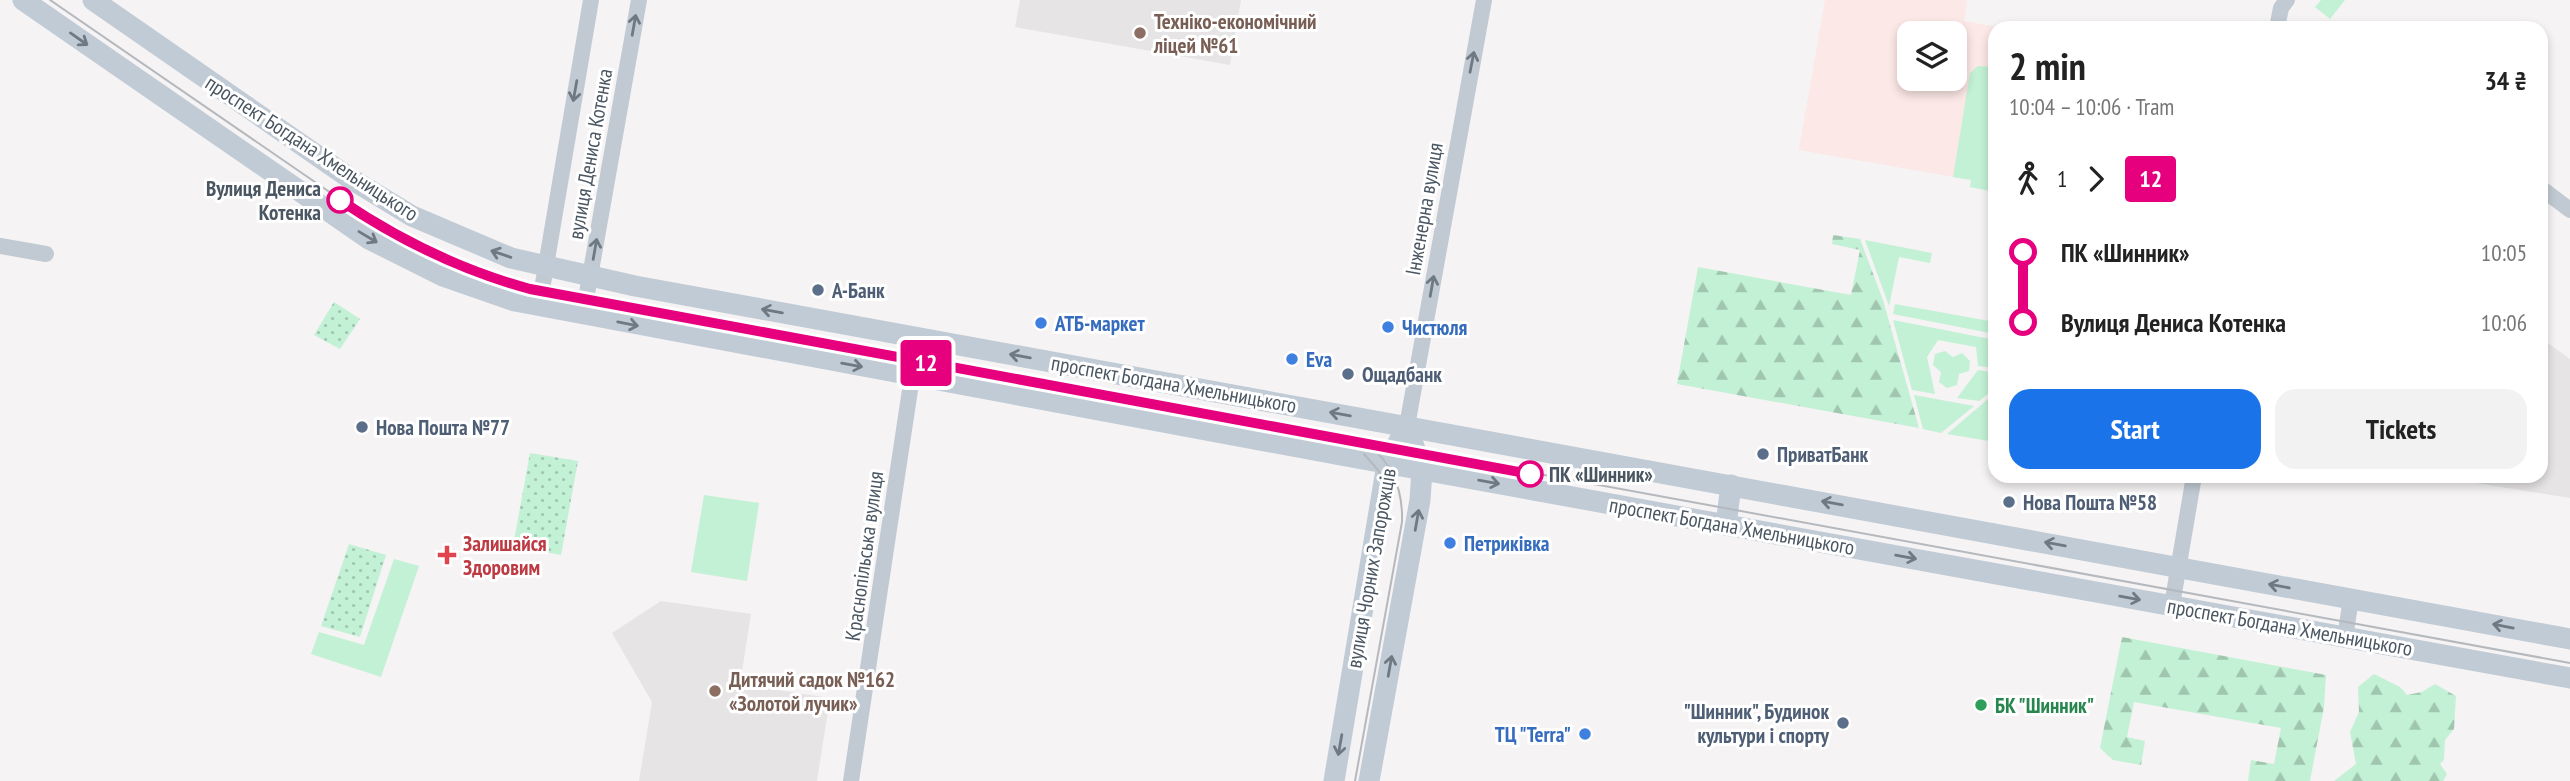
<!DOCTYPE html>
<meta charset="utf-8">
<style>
:root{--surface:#fff;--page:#f2f2f2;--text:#222;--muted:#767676;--accent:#1a73e8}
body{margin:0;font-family:"PT Sans Narrow",sans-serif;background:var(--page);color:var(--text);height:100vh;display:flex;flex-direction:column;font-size:26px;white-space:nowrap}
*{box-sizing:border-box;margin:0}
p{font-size:23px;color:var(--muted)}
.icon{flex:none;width:38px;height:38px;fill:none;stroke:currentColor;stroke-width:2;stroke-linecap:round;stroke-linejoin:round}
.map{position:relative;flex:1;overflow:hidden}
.panel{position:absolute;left:1988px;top:21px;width:560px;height:462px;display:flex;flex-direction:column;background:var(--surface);border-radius:21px;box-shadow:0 4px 10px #0003}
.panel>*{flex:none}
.badge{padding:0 14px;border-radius:5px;font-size:24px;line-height:46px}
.controls{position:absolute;left:1897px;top:21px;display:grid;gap:14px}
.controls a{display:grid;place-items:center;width:70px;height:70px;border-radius:14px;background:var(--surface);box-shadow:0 4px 10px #0003;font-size:35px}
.map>.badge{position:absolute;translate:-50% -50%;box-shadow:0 0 0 4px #fff}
.legs{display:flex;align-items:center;gap:10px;height:77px;padding:0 21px;font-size:23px}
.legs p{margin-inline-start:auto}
.head{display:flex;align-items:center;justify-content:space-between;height:119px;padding:0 21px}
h1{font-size:38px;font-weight:600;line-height:52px}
.cta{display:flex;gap:14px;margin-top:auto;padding:14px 21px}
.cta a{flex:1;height:80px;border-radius:21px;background:var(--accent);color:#fff;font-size:28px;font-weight:600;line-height:80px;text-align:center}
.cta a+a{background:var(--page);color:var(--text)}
ul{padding:0 21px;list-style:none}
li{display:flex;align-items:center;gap:24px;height:70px;font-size:26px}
li i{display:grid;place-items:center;width:10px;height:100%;margin:0 9px;background:currentColor}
li i::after{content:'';width:18px;height:18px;margin:-9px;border:5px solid;border-radius:50%;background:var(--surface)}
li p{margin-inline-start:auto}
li:first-child i{background:linear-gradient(#0000 50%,currentColor 0)}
li:last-child i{background:linear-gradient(currentColor 50%,#0000 0)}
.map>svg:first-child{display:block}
.education{fill:#e6e4e5}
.medical{fill:#fce8e6;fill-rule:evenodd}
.grass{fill:#c3f1d5}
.forest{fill:url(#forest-firs)}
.park{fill:url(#park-dots)}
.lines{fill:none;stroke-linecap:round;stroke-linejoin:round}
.street{stroke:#c1cad2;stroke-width:16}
.secondary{stroke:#c1cbd6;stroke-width:21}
.tram{stroke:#b5b8bd;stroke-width:2}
.oneway{stroke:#6e7983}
.oneway2{stroke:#6e7984}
.line-1-casing{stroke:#fff;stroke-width:16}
.line-1{stroke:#e6007e;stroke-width:10}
.education-dot{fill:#8d6e63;stroke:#fff;stroke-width:2.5}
.stop-1-dot{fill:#fff;stroke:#e6007e;stroke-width:3.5}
.service-dot{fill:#5c6f8a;stroke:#fff;stroke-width:2.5}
.shop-dot{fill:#3f7fe0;stroke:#fff;stroke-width:2.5}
.health-dot{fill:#e0444e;stroke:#fff;stroke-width:2.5}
.leisure-dot{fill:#2e9e5b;stroke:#fff;stroke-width:2.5}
.labels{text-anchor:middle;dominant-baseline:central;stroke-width:6;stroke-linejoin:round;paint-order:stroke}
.education-label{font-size:21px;font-weight:bold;fill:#785e54;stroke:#fff;text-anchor:start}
.street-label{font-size:21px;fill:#4a5661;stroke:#fff}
.stop-label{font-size:21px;font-weight:bold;fill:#4a5661;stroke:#fff;text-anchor:end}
.service-label{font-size:21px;font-weight:bold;fill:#4e5e75;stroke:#fff;text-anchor:start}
.shop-label{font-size:21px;font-weight:bold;fill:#366cbe;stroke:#fff;text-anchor:start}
.health-label{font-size:21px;font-weight:bold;fill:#be3a42;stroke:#fff;text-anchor:start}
.leisure-label{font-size:21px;font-weight:bold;fill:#27864d;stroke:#fff;text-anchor:start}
</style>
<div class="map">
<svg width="2570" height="781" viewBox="0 0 2570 781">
<defs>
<pattern id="forest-firs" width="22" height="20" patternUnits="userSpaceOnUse" patternTransform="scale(1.75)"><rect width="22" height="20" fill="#c3f1d5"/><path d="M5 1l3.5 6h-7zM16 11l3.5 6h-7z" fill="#a0c6b0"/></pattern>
<pattern id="park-dots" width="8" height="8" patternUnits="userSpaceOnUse" patternTransform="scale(1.75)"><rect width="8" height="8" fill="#c3f1d5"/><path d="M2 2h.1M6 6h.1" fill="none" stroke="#a0c6b0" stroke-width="1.8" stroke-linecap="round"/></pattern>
</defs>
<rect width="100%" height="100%" fill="#f5f3f3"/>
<g class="education">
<path d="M1020,0H1241L1230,65L1015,27Z"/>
<path d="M2541,338L2570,359V498L2432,476H2541Z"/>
<path d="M661,601L751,614L740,684L830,698L817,781H639L652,702L612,633Z"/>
</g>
<path class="medical" d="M1825,0H1967L1964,21L2003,28H1995V192L1970,187L1971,180L1799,150ZM1909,33H1955V79H1909Z"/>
<g class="grass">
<path d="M2321,0H2345L2330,19L2315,7Z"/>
<path d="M1978,66L1995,67V192L1970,187L1971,180L1953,177L1970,73Z"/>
<path d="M1865,240L1932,253L1930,263L1899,257L1889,306Z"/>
<path d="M1895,304L1995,322V334L1893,314Z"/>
<path d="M1893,320L1995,340V368L1978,366L1976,347L1938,340L1927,357L1935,394L1912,390Z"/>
<path d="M1945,351L1953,357L1962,353L1970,361L1969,371L1959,374L1957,385L1947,388L1939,382L1941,372L1933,365L1935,354Z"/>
<path d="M1978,370L1995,373V388L1979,401L1957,398Z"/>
<path d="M1995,393V442L1947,434Z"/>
<path d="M1914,395L1974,406L1941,433L1923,429Z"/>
<path d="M704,495L759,503L747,581L691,572Z"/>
<path d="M394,559L419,566L381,677L311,654L319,632L364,645Z"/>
</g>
<g class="forest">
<path d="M1833,235L1860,239L1883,300L1919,428L1677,384L1698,267L1851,295L1860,250L1832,244Z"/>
<path d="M2122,637L2326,675L2324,707L2310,781H2248L2251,760L2274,764L2281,728L2134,702L2127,737L2145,741L2141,765L2113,760L2100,748Z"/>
<path d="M2374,674L2400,687L2407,695L2422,692L2435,684L2456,696L2454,729L2445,740L2444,760L2440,764L2447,774L2443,781H2334L2356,764L2350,732L2359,712L2358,687Z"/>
</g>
<g class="park">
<path d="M334,302L360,319L340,349L314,335Z"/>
<path d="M530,453L578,461L561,555L513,546Z"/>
<path d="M349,544L386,555L360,637L321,626Z"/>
</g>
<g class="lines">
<g class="street">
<path d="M2277,28L2281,8L2287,0"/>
<path d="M2541,188L2570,210"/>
<path d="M0,246L46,254"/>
<path d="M539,307L591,0"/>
<path d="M583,316L639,0"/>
<path d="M1407,426L1484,0"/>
<path d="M2172,605L2194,476"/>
<path d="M2345,637L2351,599"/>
<path d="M851,781L918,337"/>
</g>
<g class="secondary">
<path d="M23,0L369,239L443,276L515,301L1346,456L2570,678"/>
<path d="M93,0L351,179L412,216L511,258L635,286L2570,639"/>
<path d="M1726,525L1731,485"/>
<path d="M1334,781L1387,464L1407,426"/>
<path d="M1369,781L1420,500L1422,470L1407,426"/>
</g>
<g class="tram">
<path d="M50,0L379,226L443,259L530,289L2570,663"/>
<path d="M1364,454L1378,470L1390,494"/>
<path d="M1355,781L1402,522C1403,492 1393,465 1370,446"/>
</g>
</g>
<defs><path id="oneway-shaft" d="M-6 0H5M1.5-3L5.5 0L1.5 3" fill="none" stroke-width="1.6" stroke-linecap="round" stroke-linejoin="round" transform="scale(1.75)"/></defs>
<g class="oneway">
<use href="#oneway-shaft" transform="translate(634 25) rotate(-80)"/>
<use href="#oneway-shaft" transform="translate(1472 62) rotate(-79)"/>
<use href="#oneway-shaft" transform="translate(575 91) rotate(100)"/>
<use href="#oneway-shaft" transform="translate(595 249) rotate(-80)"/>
<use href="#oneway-shaft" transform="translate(1432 286) rotate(-80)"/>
</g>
<g class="oneway2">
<use href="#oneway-shaft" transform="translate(79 39) rotate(35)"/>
<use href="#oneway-shaft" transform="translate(368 237) rotate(31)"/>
<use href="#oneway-shaft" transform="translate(501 254) rotate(-161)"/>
<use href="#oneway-shaft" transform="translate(772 311) rotate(-170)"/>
<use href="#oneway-shaft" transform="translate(628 324) rotate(11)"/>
<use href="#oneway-shaft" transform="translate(1020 356) rotate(-170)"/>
<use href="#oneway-shaft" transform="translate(852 365) rotate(10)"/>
<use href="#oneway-shaft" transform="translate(1340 414) rotate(-170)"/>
<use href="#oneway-shaft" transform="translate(1489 482) rotate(10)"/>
<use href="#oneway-shaft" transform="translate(1832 503) rotate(-170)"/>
<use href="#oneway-shaft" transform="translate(1417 520) rotate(-80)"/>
<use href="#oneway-shaft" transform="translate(2055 544) rotate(-170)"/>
<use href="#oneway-shaft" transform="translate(1906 557) rotate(10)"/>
<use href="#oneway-shaft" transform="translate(2279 586) rotate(-170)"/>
<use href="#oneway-shaft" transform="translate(2130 598) rotate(10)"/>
<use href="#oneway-shaft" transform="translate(2503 626) rotate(-169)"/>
<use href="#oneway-shaft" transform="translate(1390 666) rotate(-80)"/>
<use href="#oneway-shaft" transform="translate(1340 745) rotate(100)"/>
</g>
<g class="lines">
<defs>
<path id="line-1" d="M340,200C399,240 460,270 530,289L1530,474"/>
</defs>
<use href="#line-1" class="line-1-casing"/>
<use href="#line-1" class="line-1"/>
</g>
<g class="education-dot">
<circle cx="1140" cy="33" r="7"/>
<circle cx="715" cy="691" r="7"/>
</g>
<g class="stop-1-dot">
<circle cx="340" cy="200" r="12"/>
<circle cx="1530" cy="474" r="12"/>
</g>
<g class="service-dot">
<circle cx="818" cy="290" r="7"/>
<circle cx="1348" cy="374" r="7"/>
<circle cx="362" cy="427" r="7"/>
<circle cx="1763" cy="454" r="7"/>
<circle cx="2009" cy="502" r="7"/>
<circle cx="1843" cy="723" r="7"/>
</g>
<g class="shop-dot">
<circle cx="1041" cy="323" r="7"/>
<circle cx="1388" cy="327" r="7"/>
<circle cx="1292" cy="359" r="7"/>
<circle cx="1450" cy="543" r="7"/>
<circle cx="1585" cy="734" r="7"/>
</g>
<path class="health-dot" d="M443.5 544.5h7v7h7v7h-7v7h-7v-7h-7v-7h7z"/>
<circle class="leisure-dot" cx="1981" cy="705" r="7"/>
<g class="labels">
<g class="education-label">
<text x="1154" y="21">Техніко-економічний<tspan x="1154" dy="24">ліцей №61</tspan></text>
<text x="729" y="679">Дитячий садок №162<tspan x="729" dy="24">«Золотой лучик»</tspan></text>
</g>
<g class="street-label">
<text transform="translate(312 148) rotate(33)">проспект Богдана Хмельницького</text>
<text transform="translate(590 154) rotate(-80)">вулиця Дениса Котенка</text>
<text transform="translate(1424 209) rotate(-80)">Інженерна вулиця</text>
<text transform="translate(1174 384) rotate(10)">проспект Богдана Хмельницького</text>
<text transform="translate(1732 526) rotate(10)">проспект Богдана Хмельницького</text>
<text transform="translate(864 556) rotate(-82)">Краснопільська вулиця</text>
<text transform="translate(1371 568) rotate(-80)">вулиця Чорних Запорожців</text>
<text transform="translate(2290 627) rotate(10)">проспект Богдана Хмельницького</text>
</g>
<g class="stop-label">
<text x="321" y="188">Вулиця Дениса<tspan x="321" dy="24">Котенка</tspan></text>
<text x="1549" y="474" text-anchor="start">ПК «Шинник»</text>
</g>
<g class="service-label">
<text x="832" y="290">А-Банк</text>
<text x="1362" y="374">Ощадбанк</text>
<text x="376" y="427">Нова Пошта №77</text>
<text x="1777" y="454">ПриватБанк</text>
<text x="2023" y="502">Нова Пошта №58</text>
<text x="1829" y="711" text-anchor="end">"Шинник", Будинок<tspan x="1829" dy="24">культури і спорту</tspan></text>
</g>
<g class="shop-label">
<text x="1055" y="323">АТБ-маркет</text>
<text x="1402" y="327">Чистюля</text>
<text x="1306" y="359">Eva</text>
<text x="1464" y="543">Петриківка</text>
<text x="1571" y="734" text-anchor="end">ТЦ "Terra"</text>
</g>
<g class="health-label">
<text x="463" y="543">Залишайся<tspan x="463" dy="24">Здоровим</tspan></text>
</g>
<g class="leisure-label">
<text x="1995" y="705">БК "Шинник"</text>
</g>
</g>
</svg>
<div class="controls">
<a><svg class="icon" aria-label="layers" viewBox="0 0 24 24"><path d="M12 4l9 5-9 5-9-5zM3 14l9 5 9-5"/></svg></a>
</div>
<b class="badge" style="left:926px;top:363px;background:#e6007e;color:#fff">12</b>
<section class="panel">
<div class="head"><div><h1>2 min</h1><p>10:04 – 10:06 · Tram</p></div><b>34 ₴</b></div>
<div class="legs"><svg class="icon" aria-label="walk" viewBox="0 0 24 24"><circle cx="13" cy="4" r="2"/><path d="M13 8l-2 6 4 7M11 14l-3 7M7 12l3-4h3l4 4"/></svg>1<svg class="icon" aria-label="forward" viewBox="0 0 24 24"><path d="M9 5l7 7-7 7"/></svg><b class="badge" style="background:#e6007e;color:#fff">12</b></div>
<ul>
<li><i style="color:#e6007e"></i><b>ПК «Шинник»</b><p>10:05</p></li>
<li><i style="color:#e6007e"></i><b>Вулиця Дениса Котенка</b><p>10:06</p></li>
</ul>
<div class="cta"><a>Start</a><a>Tickets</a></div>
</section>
</div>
